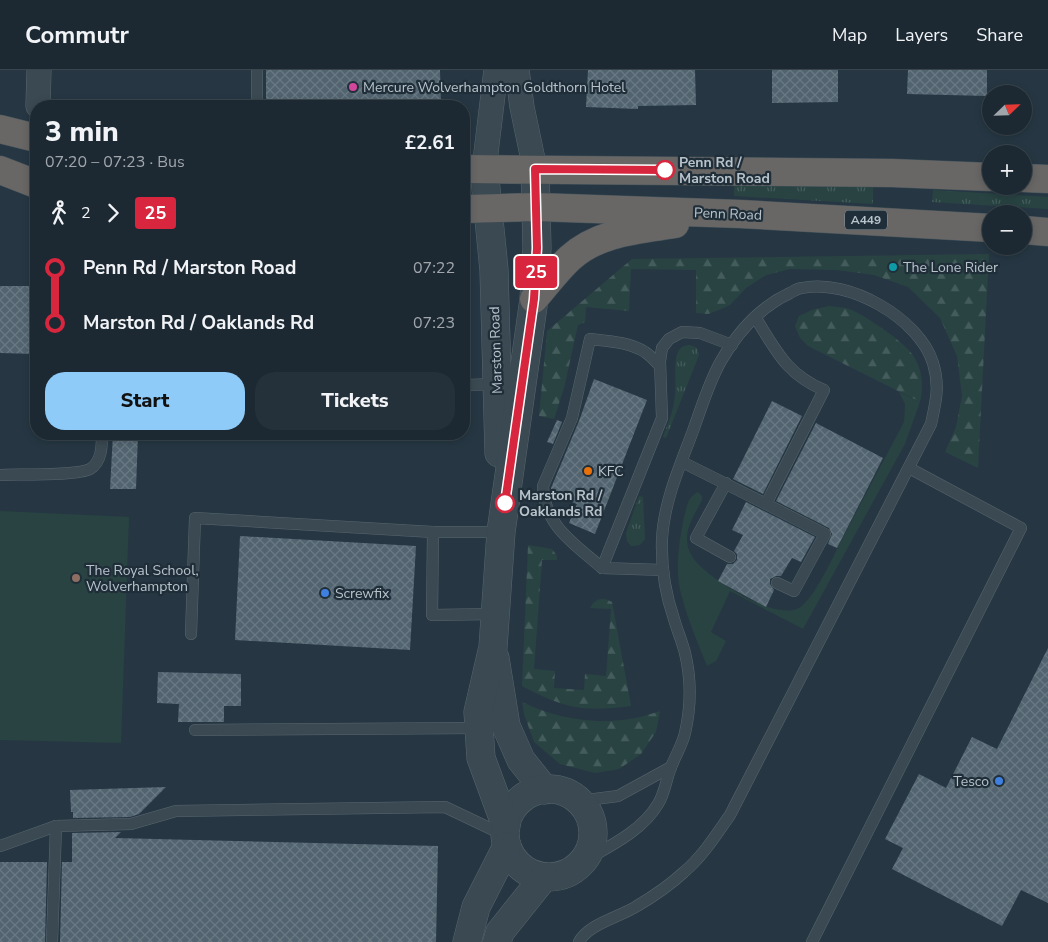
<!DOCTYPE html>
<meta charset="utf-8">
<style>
:root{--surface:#1c2932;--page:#25313a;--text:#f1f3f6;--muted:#a0a6ac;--line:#3a454d;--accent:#8fcbf9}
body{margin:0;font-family:"Nunito Sans",sans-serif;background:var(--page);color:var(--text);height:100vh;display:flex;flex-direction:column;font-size:19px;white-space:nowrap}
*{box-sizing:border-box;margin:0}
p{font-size:16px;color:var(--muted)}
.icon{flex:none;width:28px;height:28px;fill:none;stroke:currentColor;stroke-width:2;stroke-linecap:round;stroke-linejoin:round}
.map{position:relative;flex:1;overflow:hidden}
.drawer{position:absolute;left:30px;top:30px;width:440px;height:340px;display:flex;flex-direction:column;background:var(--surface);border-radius:20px;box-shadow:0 2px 8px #0003,0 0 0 1px var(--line)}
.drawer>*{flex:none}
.badge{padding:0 10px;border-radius:4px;font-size:18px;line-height:32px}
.needle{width:32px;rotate:67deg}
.tools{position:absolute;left:982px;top:15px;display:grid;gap:10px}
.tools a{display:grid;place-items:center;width:50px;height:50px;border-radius:50%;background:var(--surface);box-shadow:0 2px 8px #0003,0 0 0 1px var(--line);font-size:25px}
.map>.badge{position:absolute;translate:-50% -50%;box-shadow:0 0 0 2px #fff}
.legs{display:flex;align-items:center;gap:8px;height:55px;padding:0 15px;font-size:16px}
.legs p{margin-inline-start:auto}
.overview{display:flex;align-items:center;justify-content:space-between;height:85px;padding:0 15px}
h1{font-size:28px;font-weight:800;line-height:38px}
.button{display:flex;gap:10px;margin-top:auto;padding:10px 15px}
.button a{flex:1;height:58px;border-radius:20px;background:var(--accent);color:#111;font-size:20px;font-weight:800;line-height:58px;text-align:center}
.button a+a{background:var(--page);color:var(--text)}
ul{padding:0 15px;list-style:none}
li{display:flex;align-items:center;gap:18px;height:55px;font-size:19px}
li i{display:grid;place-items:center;width:8px;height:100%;margin:0 6px;background:currentColor}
li i::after{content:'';width:12px;height:12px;margin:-6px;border:4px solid;border-radius:50%;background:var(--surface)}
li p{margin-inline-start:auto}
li:first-child i{background:linear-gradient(#0000 50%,currentColor 0)}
li:last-child i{background:linear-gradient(currentColor 50%,#0000 0)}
header{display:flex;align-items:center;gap:30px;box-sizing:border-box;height:70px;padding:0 25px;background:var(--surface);border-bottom:1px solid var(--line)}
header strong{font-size:24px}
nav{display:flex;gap:28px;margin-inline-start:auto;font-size:18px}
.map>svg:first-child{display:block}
.grass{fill:url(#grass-tufts)}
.forest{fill:url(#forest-firs)}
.green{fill:#284342}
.building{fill:url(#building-cross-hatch)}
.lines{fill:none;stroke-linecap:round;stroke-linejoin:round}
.service-casing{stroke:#59666f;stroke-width:12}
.minor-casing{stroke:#59666f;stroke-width:25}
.tertiary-casing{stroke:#59666f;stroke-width:29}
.trunk-casing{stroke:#45535c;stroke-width:29}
.service{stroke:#3b4952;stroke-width:11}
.minor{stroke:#3b4952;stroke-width:24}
.tertiary{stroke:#3b4952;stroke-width:28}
.trunk{stroke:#686765;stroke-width:28}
.line-1-casing{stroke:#fff;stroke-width:11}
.line-1{stroke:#d7263d;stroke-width:8}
.hotel-dot{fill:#d1479c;stroke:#1f2e38;stroke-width:2}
.stop-1-dot{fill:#fff;stroke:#d7263d;stroke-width:2.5}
.culture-dot{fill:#0f9aa8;stroke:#1f2e38;stroke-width:2}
.food-dot{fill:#e8710a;stroke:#1f2e38;stroke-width:2}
.education-dot{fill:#8d6e63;stroke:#1f2e38;stroke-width:2}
.shop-dot{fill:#3f7fe0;stroke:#1f2e38;stroke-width:2}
.labels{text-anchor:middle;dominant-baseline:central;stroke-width:4.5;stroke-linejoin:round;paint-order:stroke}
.shield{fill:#1f2e38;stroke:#8a96a0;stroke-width:1}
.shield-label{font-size:12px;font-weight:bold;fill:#b8c3cc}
.poi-label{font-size:14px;fill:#b8c3cc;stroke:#1f2e38;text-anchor:start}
.stop-label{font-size:14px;font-weight:bold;fill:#b8c3cc;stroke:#1f2e38;text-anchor:start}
.street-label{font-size:14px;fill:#b8c3cc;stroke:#1f2e38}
</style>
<header>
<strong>Commutr</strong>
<nav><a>Map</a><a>Layers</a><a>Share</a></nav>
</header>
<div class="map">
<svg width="1048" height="872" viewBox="0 0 1048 872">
<defs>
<pattern id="grass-tufts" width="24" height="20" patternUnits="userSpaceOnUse" patternTransform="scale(1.25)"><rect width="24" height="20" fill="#284342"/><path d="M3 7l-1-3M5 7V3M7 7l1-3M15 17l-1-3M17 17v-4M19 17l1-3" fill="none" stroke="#455c5c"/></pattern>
<pattern id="forest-firs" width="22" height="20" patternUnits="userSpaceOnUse" patternTransform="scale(1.25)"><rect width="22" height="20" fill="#284342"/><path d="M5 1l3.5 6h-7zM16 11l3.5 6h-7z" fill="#455c5c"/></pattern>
<pattern id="building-cross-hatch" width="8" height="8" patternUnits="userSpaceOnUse" patternTransform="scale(1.25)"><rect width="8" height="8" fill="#526470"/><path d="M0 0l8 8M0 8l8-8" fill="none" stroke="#697983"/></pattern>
</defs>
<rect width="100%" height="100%" fill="#263743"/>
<g class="grass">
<path d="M734,116H873V134L734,126Z"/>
<path d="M933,120L1048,127V139L932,132Z"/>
<path d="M690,275L697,278L699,285L666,368L663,367C668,353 674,340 675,325C677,314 672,287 680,279C682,276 687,275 690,275Z"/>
<path d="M639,426L643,427L645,469L640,475L631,476L627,471L626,463Z"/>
</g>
<g class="forest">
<path d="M989,184L978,398L945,382L956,357L962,326L957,286L940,248L908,217L874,205L837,200L790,199L766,205L746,218L730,235L719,240L708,244L696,243V200L631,199L629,241L586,237L585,252L578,255L564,318L554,349L539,346L547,261L632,189Z"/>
<path d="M829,236C835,237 843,237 849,239C863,244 903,271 912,284C922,297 924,316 920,332L808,276L800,268L795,256L799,246L812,240Z"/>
<path d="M528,475L552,479L557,486V490H542L534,599L555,601L554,618L584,620L585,604L606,606L611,539L590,538C595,528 603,527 612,532L631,636C583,642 566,639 522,616Z"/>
<path d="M522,632C554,648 595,655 629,649C640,648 650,644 660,641L656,662L641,684L619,699L595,703L560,694L534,672L524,644Z"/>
</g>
<g class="green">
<path d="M899,322L920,332L905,374L803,559L730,521L711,562L726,571L716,591L707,596C698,573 688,551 682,527C674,503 679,472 684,447C687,437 687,427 698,422L702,426V430C697,441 686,456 687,469C687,479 692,488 699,495C716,512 782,556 803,535C816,523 830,493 838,477C860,435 882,393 904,352L905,334Z"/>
<path d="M0,441L129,447L121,673L0,670Z"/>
</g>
<g class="building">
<path d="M266,0H440L441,34L266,36Z"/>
<path d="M588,0H695L696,35L638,36V39L586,37Z"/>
<path d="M772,0H838V32L772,33Z"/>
<path d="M908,0H987V26L907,24Z"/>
<path d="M0,216H36V284L0,283Z"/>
<path d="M594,309L647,330L595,464L569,453L577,434L552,424L551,418L579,351Z"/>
<path d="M772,331L802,346L763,424L733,409Z"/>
<path d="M557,350L562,352L553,374L547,372Z"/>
<path d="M816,353L883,388L837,478L828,474L832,464L829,458L776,431Z"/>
<path d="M113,364H138L136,419H110Z"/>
<path d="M746,432L815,467L801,492L792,488L781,506H776L770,509V514L774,520L766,537L718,511L727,494H733L737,490V484L734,481L743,465L732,460Z"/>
<path d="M240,466L416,476L410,580L235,570Z"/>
<path d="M1048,578V833L1021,820L1002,856L892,799L903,778L885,769L919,704L946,718L972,667L997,679Z"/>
<path d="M158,602L241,604V636H224V652H178L179,634L157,633Z"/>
<path d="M166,717L139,744L130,747L73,748V742H71L70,720Z"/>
<path d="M121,762L115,768L438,776L436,872H60L62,792H72V763Z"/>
<path d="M0,792H47L45,872H0Z"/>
</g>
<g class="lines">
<defs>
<g id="service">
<path d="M257,0V36"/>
<path d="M464,315L497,314"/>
<path d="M682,392L766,434L824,320C786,304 776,280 755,247"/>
<path d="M0,405C18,404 77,406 90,399C102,392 102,375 102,364"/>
<path d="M726,413L696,468L730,487"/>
<path d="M766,434L825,464L794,521L777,513"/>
<path d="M433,462L432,545L495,544"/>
<path d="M602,498C575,474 544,456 543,416L572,348L590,269C608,271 629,272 645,282C651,286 656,292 660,296"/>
<path d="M663,500L602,498L662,348L660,291L662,278L669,269L682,262L700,263L732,275"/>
<path d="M191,564L195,448L433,462H501"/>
<path d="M195,660L479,658"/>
<path d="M579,731L618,726L671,697"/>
<path d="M0,776L56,756"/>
<path d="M52,872L56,756L131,754L176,741L445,737L506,766"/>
<path d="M579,872C588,854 620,847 637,836C654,826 670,815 684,802C703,786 716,765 730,745L931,354C936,331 940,316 933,293C919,248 848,208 802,218C798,218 794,221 790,223C760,237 737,263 721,291C709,312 702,336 694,358C681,394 664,430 662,469C661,496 665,523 674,549C677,560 682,571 685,583C691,608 691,637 685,663C682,676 674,688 670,700C666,711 664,725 658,734C642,761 610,776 584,791"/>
<path d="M812,872L1021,458L909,398"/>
</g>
<g id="minor">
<path d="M517,0L522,37L535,99"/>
<path d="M38,36L39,0"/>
<path d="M484,99L496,0"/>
</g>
<g id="tertiary">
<path d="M484,99L494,200L499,383"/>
<path d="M495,588L506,656L521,690L545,720"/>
<circle cx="549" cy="763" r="44"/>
<path d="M506,756L481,688L478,642L493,577L501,462L534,229L537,178L535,99"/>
<path d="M467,872L476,837L507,776"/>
<path d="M497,872L500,862L544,807"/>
</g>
<g id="trunk">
<path d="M0,59L36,68"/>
<path d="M464,99L892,103L991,107"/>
<path d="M0,100L36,114"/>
<path d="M1024,108L1048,109"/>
<path d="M464,139L536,137L740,144L991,158"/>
<path d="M1024,160L1048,162"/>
<path d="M534,229C546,215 557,200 570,188C599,162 637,160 675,154"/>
</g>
</defs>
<use href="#service" class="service-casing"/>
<use href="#minor" class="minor-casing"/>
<use href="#tertiary" class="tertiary-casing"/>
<use href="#trunk" class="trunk-casing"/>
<use href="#service" class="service"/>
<use href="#minor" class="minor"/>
<use href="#tertiary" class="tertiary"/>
<use href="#trunk" class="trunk"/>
</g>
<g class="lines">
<defs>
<path id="line-1" d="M505,433L534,229L537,178L535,99L665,100"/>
</defs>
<use href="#line-1" class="line-1-casing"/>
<use href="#line-1" class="line-1"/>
</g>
<circle class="hotel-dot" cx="353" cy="17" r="5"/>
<g class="stop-1-dot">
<circle cx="665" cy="100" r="9"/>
<circle cx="505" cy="433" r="9"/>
</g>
<circle class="culture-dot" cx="893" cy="197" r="5"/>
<circle class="food-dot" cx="588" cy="401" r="5"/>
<circle class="education-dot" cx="76" cy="508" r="5"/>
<g class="shop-dot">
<circle cx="325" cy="523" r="5"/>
<circle cx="999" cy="711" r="5"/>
</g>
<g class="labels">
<rect class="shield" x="845" y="140.5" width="42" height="19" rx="4"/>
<g class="shield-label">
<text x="866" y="150">A449</text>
</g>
<g class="poi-label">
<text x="363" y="17">Mercure Wolverhampton Goldthorn Hotel</text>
<text x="903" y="197">The Lone Rider</text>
<text x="598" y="401">KFC</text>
<text x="86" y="500">The Royal School,<tspan x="86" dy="16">Wolverhampton</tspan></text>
<text x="335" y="523">Screwfix</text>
<text x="989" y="711" text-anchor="end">Tesco</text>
</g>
<g class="stop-label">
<text x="679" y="92">Penn Rd /<tspan x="679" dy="16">Marston Road</tspan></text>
<text x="519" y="425">Marston Rd /<tspan x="519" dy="16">Oaklands Rd</tspan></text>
</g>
<g class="street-label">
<text transform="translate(728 144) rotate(2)">Penn Road</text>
<text transform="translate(496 280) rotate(-92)">Marston Road</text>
</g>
</g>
</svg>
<div class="tools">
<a><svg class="needle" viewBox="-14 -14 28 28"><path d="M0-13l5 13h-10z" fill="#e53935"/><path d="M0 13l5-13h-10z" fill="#a0a6ac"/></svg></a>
<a>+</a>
<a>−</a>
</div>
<b class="badge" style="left:536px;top:202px;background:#d7263d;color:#fff">25</b>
<section class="drawer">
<div class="overview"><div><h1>3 min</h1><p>07:20 – 07:23 · Bus</p></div><b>£2.61</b></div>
<div class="legs"><svg class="icon" aria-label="walk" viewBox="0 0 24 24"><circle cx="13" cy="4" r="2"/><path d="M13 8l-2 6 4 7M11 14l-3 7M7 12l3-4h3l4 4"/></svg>2<svg class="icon" aria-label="forward" viewBox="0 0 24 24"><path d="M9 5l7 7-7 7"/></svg><b class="badge" style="background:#d7263d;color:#fff">25</b></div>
<ul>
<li><i style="color:#d7263d"></i><b>Penn Rd / Marston Road</b><p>07:22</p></li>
<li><i style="color:#d7263d"></i><b>Marston Rd / Oaklands Rd</b><p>07:23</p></li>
</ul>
<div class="button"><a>Start</a><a>Tickets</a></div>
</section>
</div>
